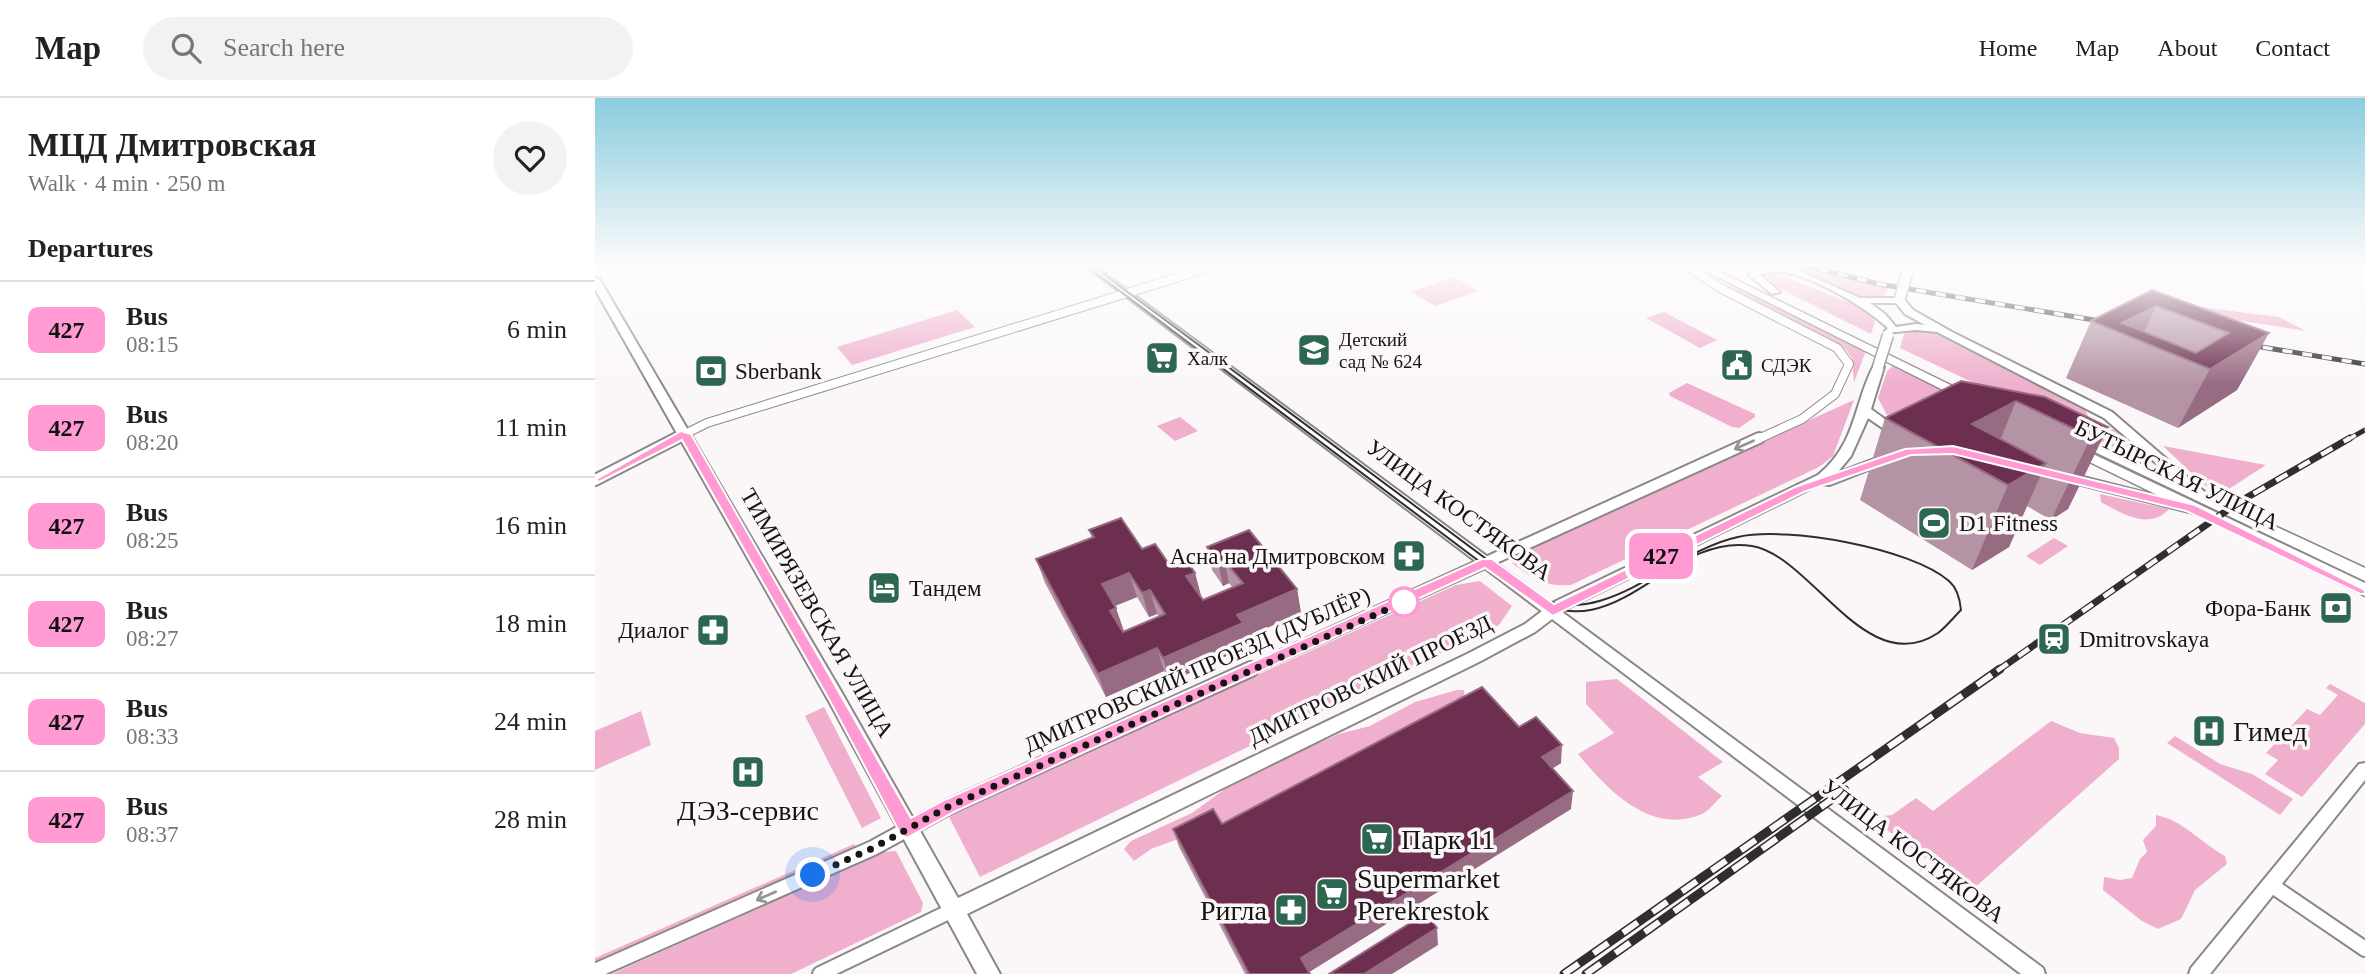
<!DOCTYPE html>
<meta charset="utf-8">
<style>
:root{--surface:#fff;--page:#f2f2f2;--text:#222;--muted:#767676;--line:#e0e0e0}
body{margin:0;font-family:"Times New Roman",serif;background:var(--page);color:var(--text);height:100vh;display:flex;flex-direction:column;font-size:26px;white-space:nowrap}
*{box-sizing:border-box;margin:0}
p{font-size:23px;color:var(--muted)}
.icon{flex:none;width:38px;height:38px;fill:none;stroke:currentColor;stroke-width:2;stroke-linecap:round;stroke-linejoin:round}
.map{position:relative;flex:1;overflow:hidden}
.side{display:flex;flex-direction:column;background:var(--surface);width:595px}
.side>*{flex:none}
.badge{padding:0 14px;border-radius:10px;font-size:24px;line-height:46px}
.you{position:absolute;width:35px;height:35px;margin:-18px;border:5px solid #fff;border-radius:50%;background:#1a73e8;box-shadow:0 0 0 10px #1a73e833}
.map>.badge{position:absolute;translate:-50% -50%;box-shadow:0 0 0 4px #fff}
h2{padding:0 28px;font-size:26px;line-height:63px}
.round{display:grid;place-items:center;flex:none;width:74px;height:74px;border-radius:37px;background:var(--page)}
.headline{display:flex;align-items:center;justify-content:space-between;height:119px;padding:0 28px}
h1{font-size:33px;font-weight:700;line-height:52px}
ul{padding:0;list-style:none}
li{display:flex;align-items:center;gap:21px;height:98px;padding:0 28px;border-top:2px solid var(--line)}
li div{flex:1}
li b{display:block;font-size:26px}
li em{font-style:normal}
li .badge{min-width:77px;font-weight:700;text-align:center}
header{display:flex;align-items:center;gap:42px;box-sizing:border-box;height:98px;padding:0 35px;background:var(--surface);border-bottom:2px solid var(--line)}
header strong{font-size:33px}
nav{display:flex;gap:38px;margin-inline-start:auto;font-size:24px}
.search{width:490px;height:63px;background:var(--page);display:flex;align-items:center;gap:18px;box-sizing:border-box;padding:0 24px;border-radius:38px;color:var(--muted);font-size:26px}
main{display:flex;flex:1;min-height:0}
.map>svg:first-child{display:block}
.green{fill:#efafcd}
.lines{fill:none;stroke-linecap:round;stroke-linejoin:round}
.minor-far2-casing{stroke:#8a8788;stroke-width:10}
.minor-far1-casing{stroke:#8a8788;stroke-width:14}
.minor-casing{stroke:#8a8788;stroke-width:18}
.tertiary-casing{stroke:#8a8788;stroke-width:4}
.secondary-casing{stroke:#8a8788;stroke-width:4}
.primary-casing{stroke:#8a8788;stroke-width:3}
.minor-far2{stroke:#fff;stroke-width:8}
.minor-far1{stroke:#fff;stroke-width:10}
.minor{stroke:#fff;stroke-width:14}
.tertiary{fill:#fff;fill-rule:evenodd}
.secondary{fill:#fff;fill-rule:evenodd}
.primary{fill:#fff;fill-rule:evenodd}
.tram{stroke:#2f2d2e;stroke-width:2}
.rail-far2-casing{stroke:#2f2d2e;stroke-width:5}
.rail-far1-casing{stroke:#2f2d2e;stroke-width:7}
.rail-casing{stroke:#2f2d2e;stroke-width:9}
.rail-far2{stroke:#fbf7f9;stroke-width:3.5;stroke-dasharray:10;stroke-linecap:butt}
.rail-far1{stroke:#fbf7f9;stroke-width:4.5;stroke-dasharray:13;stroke-linecap:butt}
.rail{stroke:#fbf7f9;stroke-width:6;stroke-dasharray:18;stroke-linecap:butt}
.secondary-bridge-casing{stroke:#8a8788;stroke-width:13;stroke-linecap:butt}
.secondary-bridge{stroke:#fff;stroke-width:10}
.wall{fill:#b493a4;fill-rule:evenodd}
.shaded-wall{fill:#976b82}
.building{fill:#6c2f4f;stroke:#976b82;stroke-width:2;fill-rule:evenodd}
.oneway{stroke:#969596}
.line{fill:#ff9ad2;stroke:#fff;stroke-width:2}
.walk{stroke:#161415;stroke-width:7;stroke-dasharray:0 12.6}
.stop-dot{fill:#fff;stroke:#ff9ad2;stroke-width:3.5}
.labels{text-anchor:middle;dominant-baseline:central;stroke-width:7;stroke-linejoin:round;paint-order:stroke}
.far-poi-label{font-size:19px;fill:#161415;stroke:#fbf7f9;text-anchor:start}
.poi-label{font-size:23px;fill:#161415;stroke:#fbf7f9;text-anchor:start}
.street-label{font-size:23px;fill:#161415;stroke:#fbf7f9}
.near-poi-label{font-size:28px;fill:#161415;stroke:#fbf7f9;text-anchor:start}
</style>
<header>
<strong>Map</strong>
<div class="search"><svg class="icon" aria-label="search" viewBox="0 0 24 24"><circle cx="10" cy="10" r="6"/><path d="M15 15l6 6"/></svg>Search here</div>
<nav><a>Home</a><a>Map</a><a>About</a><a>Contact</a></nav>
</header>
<main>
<section class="side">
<div class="headline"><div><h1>МЦД Дмитровская</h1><p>Walk · 4 min · 250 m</p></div><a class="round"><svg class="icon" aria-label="heart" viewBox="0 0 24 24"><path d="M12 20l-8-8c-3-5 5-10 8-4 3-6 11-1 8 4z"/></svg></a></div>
<h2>Departures</h2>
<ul>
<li><span class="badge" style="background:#ff9ad2;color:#111">427</span><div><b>Bus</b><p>08:15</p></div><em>6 min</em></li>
<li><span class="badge" style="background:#ff9ad2;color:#111">427</span><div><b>Bus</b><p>08:20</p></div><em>11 min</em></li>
<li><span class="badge" style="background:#ff9ad2;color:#111">427</span><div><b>Bus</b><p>08:25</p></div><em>16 min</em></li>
<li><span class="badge" style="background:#ff9ad2;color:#111">427</span><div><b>Bus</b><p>08:27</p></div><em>18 min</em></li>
<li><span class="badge" style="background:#ff9ad2;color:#111">427</span><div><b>Bus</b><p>08:33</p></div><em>24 min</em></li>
<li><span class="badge" style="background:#ff9ad2;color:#111">427</span><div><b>Bus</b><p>08:37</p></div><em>28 min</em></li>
</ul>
</section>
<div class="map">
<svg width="1770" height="876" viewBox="0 0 1770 876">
<rect width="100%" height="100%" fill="#fbf7f9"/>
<g class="green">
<path d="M1178,166H1198L1294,190L1287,201L1268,200Z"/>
<path d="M1176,173L1270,211L1280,223L1276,236L1164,180L1165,175Z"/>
<path d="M859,179L883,193L840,208L816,194Z"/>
<path d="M1130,187H1137L1271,253L1259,284L1257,260L1251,252Z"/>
<path d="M1573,205L1684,219L1711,233L1560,209Z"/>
<path d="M362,212L380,229L257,267L242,249Z"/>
<path d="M1069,214L1122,242L1105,250L1051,220Z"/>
<path d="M1326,232L1342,236L1490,312L1495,322H1457L1305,250L1309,236Z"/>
<path d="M1299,267L1436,335L1293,319L1283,300L1292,273Z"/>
<path d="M1092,285L1160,316V319L1144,330L1137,329L1075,298L1074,295Z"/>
<path d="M1259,302L1238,358L1224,369L976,487C951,489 937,480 917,465L926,452Z"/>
<path d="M585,319L603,333L580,343L562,328Z"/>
<path d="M1517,331L1521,332L1552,364L1502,342Z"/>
<path d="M1568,348L1671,367L1626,396L1608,386Z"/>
<path d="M1505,396L1574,411C1555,433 1526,415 1506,404Z"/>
<path d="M1459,440L1473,448L1445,467L1431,458Z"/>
<path d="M885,483L917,508L904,527L385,779L353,717L861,487Z"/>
<path d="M1022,581L1128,664L1103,679L1127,698C1121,703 1114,713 1107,716C1055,738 1012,691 983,656L1019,635L991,606V584Z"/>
<path d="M1735,586L1770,605V626L1707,699L1670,676L1683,662L1671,655L1712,611L1725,617L1743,597L1731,590Z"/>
<path d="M862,592H869L870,605L697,706L597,736L556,751L539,763L529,751L536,743L597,715L630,691L666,671L744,636L775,628L820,604Z"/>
<path d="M229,609L286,720L267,730L210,618Z"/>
<path d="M46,613L56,647L0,672V633Z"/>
<path d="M1456,623L1485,635L1519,640L1524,650V661L1376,793L1292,732L1288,718L1297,717L1321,700L1338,713Z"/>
<path d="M1580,638L1625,666L1657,676L1698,701L1685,717L1572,645Z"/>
<path d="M1561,717C1588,722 1606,745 1630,758L1632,766L1600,792L1586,821L1563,831L1547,823L1508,792L1509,779L1525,782L1537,780L1545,761L1552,754L1548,742L1561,728Z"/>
<path d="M259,746L264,752L0,868V860Z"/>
<path d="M301,753L328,805L326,814L196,876H17L288,754Z"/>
</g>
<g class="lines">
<defs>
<g id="minor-far2">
<path d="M1089,166L1127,191L1242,250L1254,266L1240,296L1207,321L1161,342"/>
<path d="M78,342L112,325L626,166"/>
</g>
<g id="minor-far1">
<path d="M0,382L82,340"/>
<path d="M652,573L1164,340"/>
</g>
<g id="minor">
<path d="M1676,787L1770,851"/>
<path d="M0,873L278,750L353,709L656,571"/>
<path d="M225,876L358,812"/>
</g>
<g id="tertiary">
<path d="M488,166H497L1448,870L1450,876H1426Z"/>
<path d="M1770,665V682L1615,876H1594L1596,870L1764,666Z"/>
</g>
<g id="secondary">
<path d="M1166,166H1179L1204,173L1265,200H1308L1318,212L1357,234L1517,314L1619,402L1612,406L1607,405L1509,320L1342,234L1321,232L1291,235L1290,233L1293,230C1270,209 1220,179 1188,174C1182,173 1173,175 1167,175L1165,177L1185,194L1177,196L1154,177L1161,170L1171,169ZM1275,205H1301L1310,216L1330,227L1321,226L1301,229L1290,216Z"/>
<path d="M0,179L5,182L247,595L363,800L872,556L930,526L959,504L1223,377C1262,345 1258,307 1279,267L1283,266L1289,269L1276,311L1309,335L1303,339L1299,338L1273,320L1256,358L1242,375L1292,356L1296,357L1298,360L1296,363L1235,387L1225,386L969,512L940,534L884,564L372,816L405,876H382L235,605L0,191Z"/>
<path d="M1468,374L1603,408L1605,411L1598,415L1463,381L1462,378L1463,375Z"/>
</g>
<g id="primary">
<path d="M1097,166H1109L1380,299L1373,303L1368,302Z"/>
<path d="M1484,337L1770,470V483L1479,344L1477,341L1479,338Z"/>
<path d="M1481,348L1770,485V498L1476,355L1474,352L1476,349Z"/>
</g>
</defs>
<use href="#minor-far2" class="minor-far2-casing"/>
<use href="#minor-far1" class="minor-far1-casing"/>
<use href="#minor" class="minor-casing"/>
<use href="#tertiary" class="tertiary-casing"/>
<use href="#secondary" class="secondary-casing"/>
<use href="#primary" class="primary-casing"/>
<use href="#minor-far2" class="minor-far2"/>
<use href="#minor-far1" class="minor-far1"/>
<use href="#minor" class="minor"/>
<use href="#tertiary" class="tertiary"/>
<use href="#secondary" class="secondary"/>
<use href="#primary" class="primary"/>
<path class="tram" d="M489,166L921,491C1020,564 1069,434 1157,448C1217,458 1271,583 1343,535C1351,529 1359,519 1366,512C1365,501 1362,490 1354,483C1316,450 1192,428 1143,439C1076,453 1008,534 941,498L495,166"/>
<defs>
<g id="rail-far2">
<path d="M1204,166L1284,186L1517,225"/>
<path d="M1648,246L1770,266"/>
<path d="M1752,342L1770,332"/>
</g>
<path id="rail-far1" d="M1402,573L1644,404L1755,340"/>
<g id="rail">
<path d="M969,876L1405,571"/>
<path d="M991,876L1250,692"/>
</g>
</defs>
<use href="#rail-far2" class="rail-far2-casing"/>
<use href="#rail-far1" class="rail-far1-casing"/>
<use href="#rail" class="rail-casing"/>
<use href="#rail-far2" class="rail-far2"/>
<use href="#rail-far1" class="rail-far1"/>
<use href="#rail" class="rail"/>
<defs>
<g id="secondary-bridge">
<path d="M1305,200L1313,172"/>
<path d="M1283,269L1293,237"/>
</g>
</defs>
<use href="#secondary-bridge" class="secondary-bridge-casing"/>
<use href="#secondary-bridge" class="secondary-bridge"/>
</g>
<g class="wall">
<path d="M1557,192L1674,235L1642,292L1583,330L1471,280L1496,223Z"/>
<path d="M1366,283L1513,329L1473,411L1456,422L1432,408L1414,449L1377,472L1265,402L1290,320Z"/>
<path d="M494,432L547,451L576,469L600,475L606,498L608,502L638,490L634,485L628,488L617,472L612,449L702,491L706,515L651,539L653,548L575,584L569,573L511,599L450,485L441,461L497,440ZM542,499L554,519L562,516L564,519L529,533L520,508Z"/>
<path d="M924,629L966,665L957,671L976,711L714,874L715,876H650L584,749L578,731L627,726Z"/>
</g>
<g class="shaded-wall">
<path d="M1561,208L1545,243L1527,225Z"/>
<path d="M1674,235L1642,292L1583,330L1615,271Z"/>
<path d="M1421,303L1392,375L1377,326Z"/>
<path d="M1513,329L1473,411L1456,422L1496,339Z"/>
<path d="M1451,365L1414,449L1377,472L1413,387Z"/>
<path d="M629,462L634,485L628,488L623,464Z"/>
<path d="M534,475L542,499L515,510L507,486Z"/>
<path d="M600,475L606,498L597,502L591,478Z"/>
<path d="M702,491L706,515L651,539L653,548L575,584L568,560L642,517Z"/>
<path d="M555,492L562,516L554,519L547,495Z"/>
<path d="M521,510L529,534L523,536L515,513Z"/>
<path d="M562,550L569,573L511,599L503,576Z"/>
<path d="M967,647L966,665L946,677L947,659Z"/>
<path d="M978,693L976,711L711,876L706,860Z"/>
<path d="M842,830L843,847L797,876H769Z"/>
</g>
<g class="building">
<path d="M1557,192L1674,235L1615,271L1496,223ZM1561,208L1634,235L1601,255L1527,225Z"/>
<path d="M1366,283L1450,299L1513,329L1496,339L1421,303L1377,326L1451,365L1413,387L1290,320Z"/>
<path d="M526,420L547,451L560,446L576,469L592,463L600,475L591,478L608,502L648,485L629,462L623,464L612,449L654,432L702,491L642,517L648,525L568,560L562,550L503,576L441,461L499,439L494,432ZM534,475L547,495L555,492L570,516L528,534L515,513L521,510L507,486Z"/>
<path d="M887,589L924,629L941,619L967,647L947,659L978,693L706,860L715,876H654L578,731L618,711L627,726Z"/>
<path d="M831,815L842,830L769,876H734Z"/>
</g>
<defs><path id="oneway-shaft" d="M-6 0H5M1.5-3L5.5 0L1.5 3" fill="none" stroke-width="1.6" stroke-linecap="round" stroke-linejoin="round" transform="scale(1.75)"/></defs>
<g class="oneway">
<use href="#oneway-shaft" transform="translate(1149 347) rotate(156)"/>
<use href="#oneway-shaft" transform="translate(171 798) rotate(156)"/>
</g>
<linearGradient id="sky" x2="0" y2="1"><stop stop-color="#8accdd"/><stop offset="0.58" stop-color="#fdfbfc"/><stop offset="1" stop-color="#fdfbfc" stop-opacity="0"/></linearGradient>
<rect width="1770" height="288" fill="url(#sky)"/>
<path class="line" d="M86,333L96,336L316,720L347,703L887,461H897L959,506L1200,389L1310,351L1358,348L1600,407L1770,492V496H1765L1591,413L1358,356L1316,357L1209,394L958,518L890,470L359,714L312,740L306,737L235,603L87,342L4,384L0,382Z"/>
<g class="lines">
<path class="walk" d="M218,777L278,750L353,709L815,501L809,504"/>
</g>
<defs>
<symbol id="school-square" viewBox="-11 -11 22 22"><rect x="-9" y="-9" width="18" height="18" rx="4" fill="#2d6750" stroke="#fbf7f9"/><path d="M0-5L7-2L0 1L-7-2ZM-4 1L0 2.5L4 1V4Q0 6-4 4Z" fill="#fff"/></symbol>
<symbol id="supermarket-square" viewBox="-11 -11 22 22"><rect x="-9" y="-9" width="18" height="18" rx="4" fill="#2d6750" stroke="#fbf7f9"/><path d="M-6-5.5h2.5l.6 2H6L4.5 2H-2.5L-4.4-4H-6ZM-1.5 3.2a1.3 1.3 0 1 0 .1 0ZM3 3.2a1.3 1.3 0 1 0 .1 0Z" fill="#fff"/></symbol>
<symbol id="civic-square" viewBox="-11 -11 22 22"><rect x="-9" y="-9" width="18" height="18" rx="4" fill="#2d6750" stroke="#fbf7f9"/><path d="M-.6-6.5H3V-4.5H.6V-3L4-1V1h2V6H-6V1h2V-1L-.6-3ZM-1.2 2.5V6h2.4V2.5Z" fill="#fff"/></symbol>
<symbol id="bank-square" viewBox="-11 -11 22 22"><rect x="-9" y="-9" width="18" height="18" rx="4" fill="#2d6750" stroke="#fbf7f9"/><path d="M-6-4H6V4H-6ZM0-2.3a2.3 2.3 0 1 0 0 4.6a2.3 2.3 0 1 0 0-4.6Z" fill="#fff"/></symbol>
<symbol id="stadium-square" viewBox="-11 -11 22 22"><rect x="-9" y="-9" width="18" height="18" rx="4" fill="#2d6750" stroke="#fbf7f9"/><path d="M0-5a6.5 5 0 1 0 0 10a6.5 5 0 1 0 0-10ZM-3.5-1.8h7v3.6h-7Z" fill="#fff"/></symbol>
<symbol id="pharmacy-square" viewBox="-11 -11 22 22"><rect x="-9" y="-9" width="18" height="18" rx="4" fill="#2d6750" stroke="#fbf7f9"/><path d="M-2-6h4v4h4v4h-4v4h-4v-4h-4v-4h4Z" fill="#fff"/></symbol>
<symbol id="hotel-square" viewBox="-11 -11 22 22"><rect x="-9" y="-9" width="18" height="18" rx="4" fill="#2d6750" stroke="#fbf7f9"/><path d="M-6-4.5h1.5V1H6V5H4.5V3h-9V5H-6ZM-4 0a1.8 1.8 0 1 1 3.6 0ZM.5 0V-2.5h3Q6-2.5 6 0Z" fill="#fff"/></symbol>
<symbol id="station-square" viewBox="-11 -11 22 22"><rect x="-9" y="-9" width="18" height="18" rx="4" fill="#2d6750" stroke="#fbf7f9"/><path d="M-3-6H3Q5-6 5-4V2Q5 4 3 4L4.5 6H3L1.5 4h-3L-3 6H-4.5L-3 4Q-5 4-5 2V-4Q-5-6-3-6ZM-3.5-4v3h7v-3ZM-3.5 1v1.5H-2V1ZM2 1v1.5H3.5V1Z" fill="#fff"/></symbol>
<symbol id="hospital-square" viewBox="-11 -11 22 22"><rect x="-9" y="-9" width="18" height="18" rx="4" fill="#2d6750" stroke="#fbf7f9"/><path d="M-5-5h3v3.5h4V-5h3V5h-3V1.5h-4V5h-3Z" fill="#fff"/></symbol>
</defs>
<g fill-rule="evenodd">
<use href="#school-square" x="700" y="233" width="38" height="38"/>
<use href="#supermarket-square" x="548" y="241" width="38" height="38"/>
<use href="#civic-square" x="1123" y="248" width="38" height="38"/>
<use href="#bank-square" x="97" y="254" width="38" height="38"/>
<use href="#stadium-square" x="1320" y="406" width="38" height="38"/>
<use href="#pharmacy-square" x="795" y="439" width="38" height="38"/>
<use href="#hotel-square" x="270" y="471" width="38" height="38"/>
<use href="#bank-square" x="1722" y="491" width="38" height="38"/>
<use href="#pharmacy-square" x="99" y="513" width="38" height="38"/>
<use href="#station-square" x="1440" y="522" width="38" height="38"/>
<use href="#hospital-square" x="1595" y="614" width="38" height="38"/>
<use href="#hospital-square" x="134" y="655" width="38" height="38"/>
<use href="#supermarket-square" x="763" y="722" width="38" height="38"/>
<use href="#supermarket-square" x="718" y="777" width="38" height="38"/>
<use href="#pharmacy-square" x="677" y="793" width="38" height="38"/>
</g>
<circle class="stop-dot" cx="809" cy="504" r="14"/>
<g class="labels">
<g class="far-poi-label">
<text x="744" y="241">Детский<tspan x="744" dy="22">сад № 624</tspan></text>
<text x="592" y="260">Халк</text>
<text x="1166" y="267">СДЭК</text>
</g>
<g class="poi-label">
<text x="140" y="273">Sberbank</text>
<text x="1364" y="425">D1 Fitness</text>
<text x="790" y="458" text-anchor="end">Асна на Дмитровском</text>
<text x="314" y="490">Тандем</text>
<text x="1716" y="510" text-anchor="end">Фора-Банк</text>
<text x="94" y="532" text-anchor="end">Диалог</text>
<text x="1484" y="541">Dmitrovskaya</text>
</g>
<g class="street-label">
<text transform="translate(1582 377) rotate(26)">БУТЫРСКАЯ УЛИЦА</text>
<text transform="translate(864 412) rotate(36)">УЛИЦА КОСТЯКОВА</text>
<text transform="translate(222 515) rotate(60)">ТИМИРЯЗЕВСКАЯ УЛИЦА</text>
<text transform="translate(602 572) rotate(-24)">ДМИТРОВСКИЙ ПРОЕЗД (ДУБЛЁР)</text>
<text transform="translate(775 582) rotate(-26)">ДМИТРОВСКИЙ ПРОЕЗД</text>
<text transform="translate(1318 753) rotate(37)">УЛИЦА КОСТЯКОВА</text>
</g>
<g class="near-poi-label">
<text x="1638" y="633">Гимед</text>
<text x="153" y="712" text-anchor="middle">ДЭЗ-сервис</text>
<text x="806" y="741">Парк 11</text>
<text x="762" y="780">Supermarket<tspan x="762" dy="32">Perekrestok</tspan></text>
<text x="672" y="812" text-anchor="end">Ригла</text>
</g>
</g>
</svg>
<div class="you" style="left:218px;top:777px"></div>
<b class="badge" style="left:1066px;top:458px;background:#ff9ad2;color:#111">427</b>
</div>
</main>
